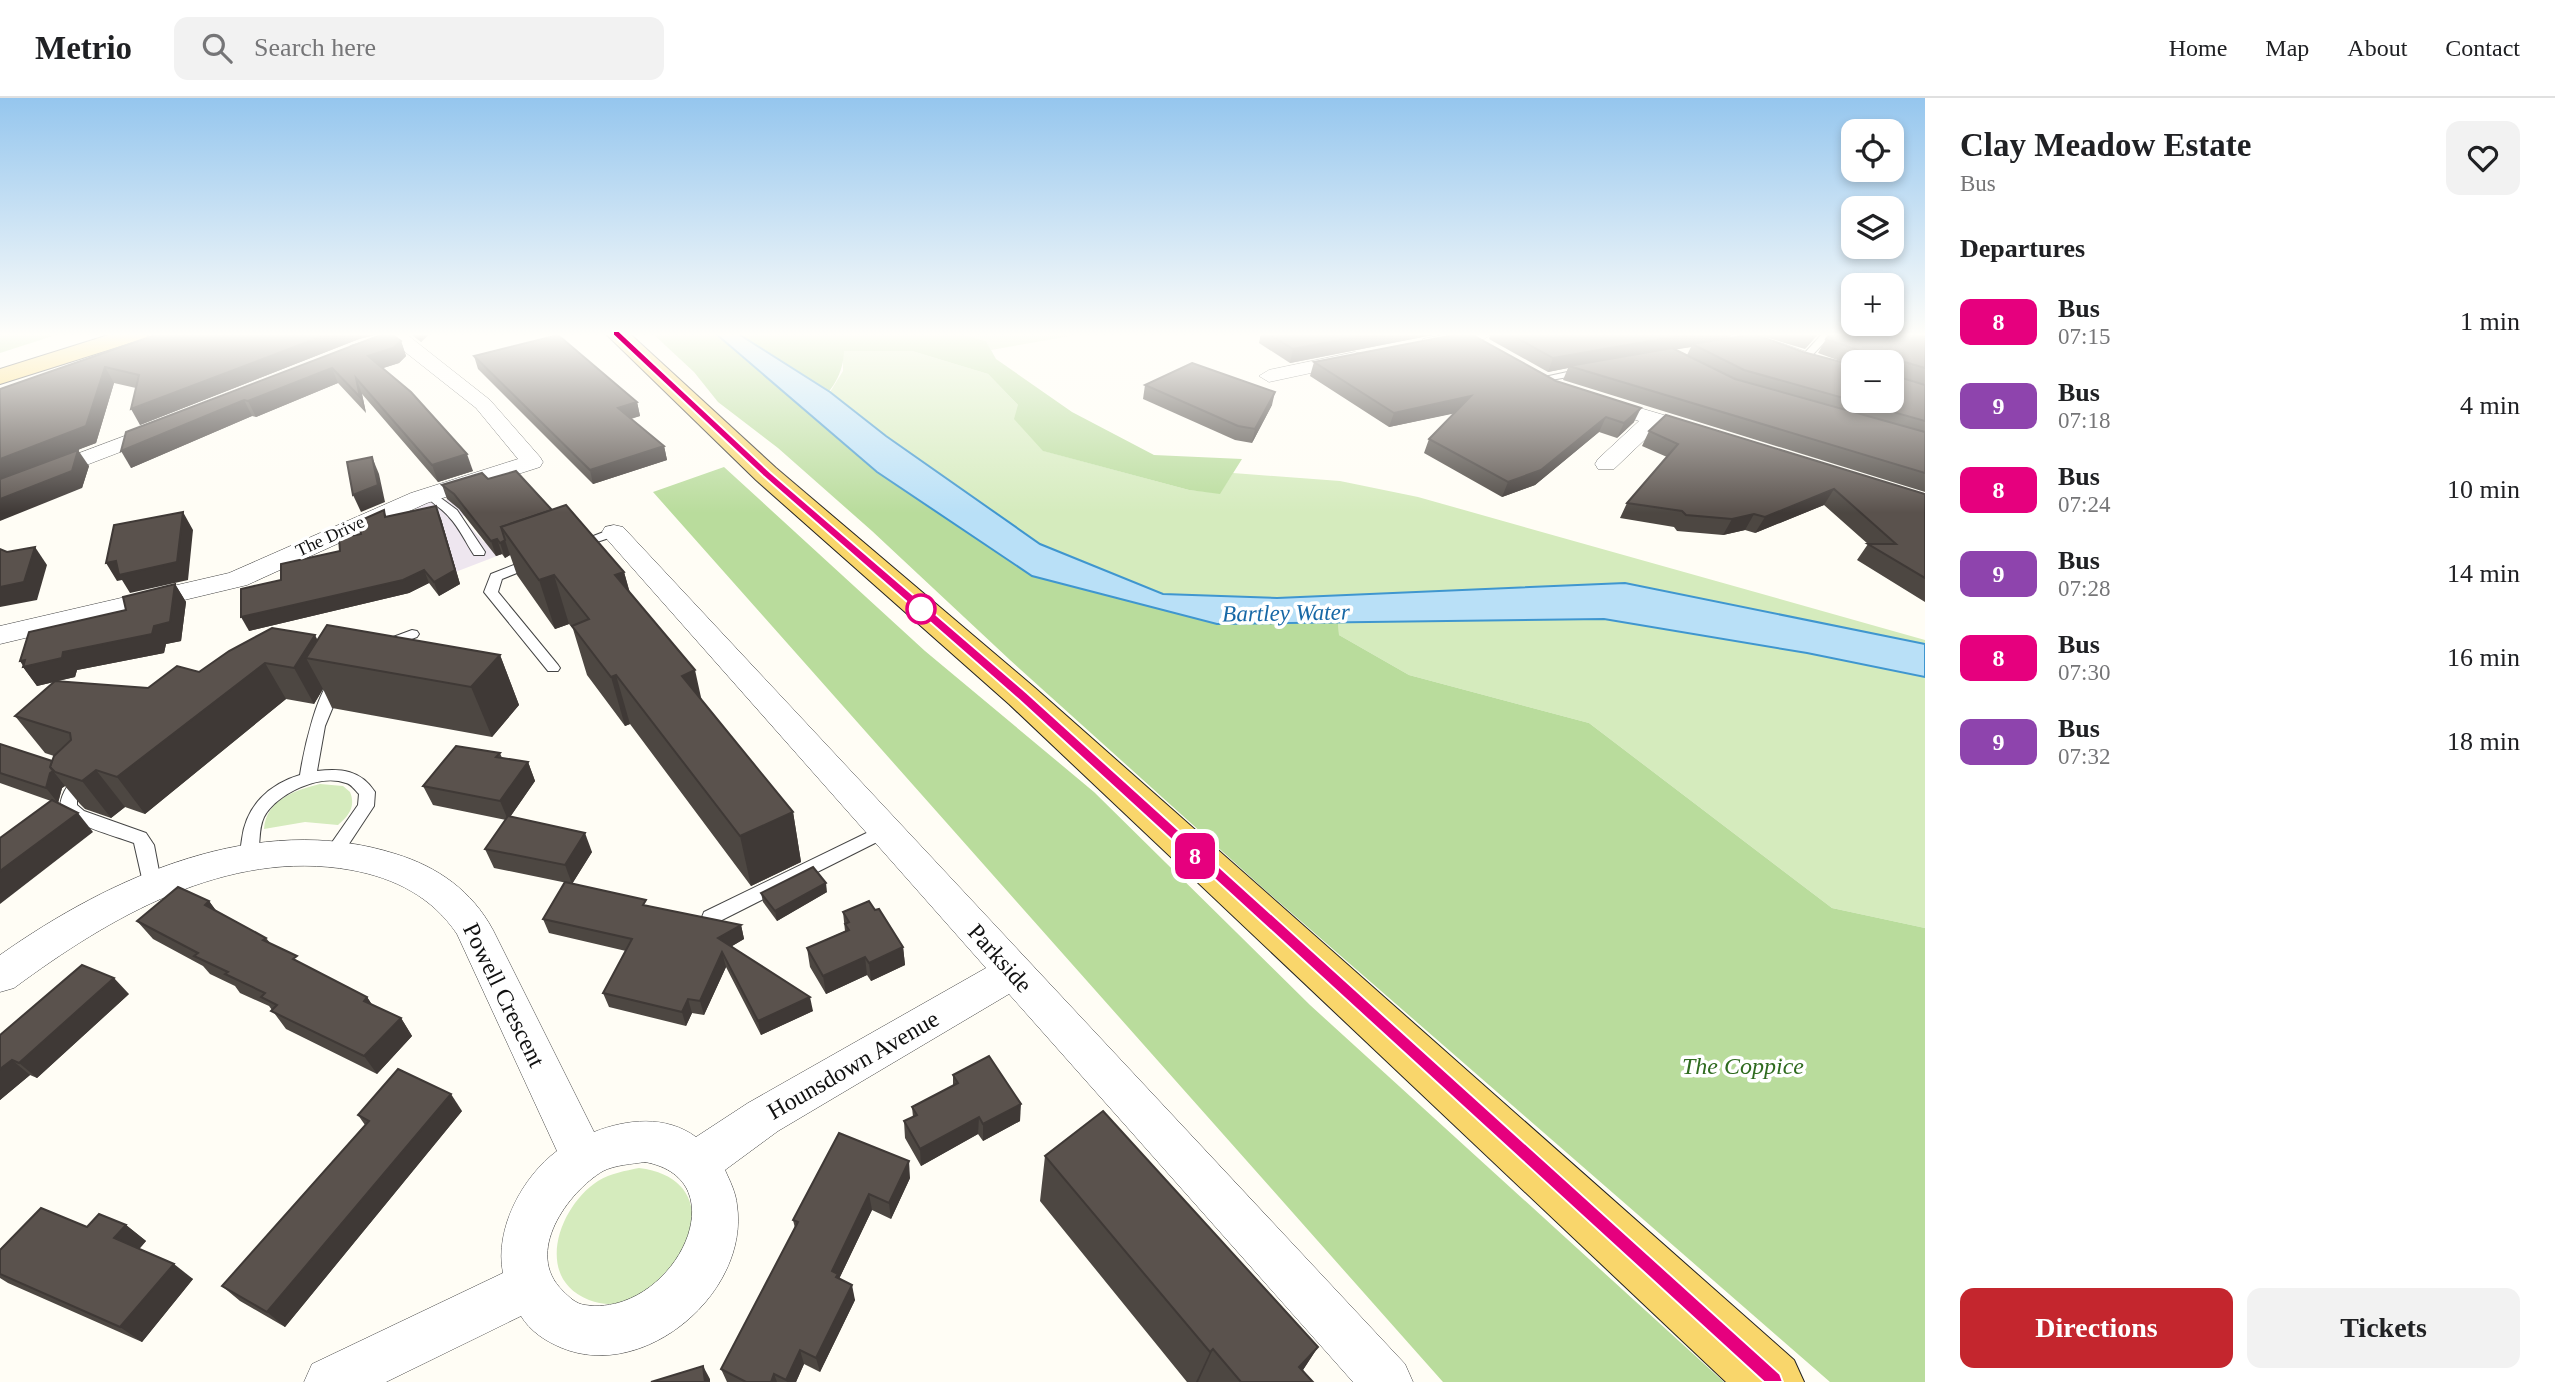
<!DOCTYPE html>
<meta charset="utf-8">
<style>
:root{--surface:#fff;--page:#f2f2f2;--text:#202124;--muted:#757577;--line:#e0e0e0;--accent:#c4262e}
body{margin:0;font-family:"Times New Roman",serif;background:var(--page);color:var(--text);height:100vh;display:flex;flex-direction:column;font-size:26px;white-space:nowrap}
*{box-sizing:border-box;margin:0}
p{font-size:23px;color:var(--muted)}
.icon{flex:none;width:38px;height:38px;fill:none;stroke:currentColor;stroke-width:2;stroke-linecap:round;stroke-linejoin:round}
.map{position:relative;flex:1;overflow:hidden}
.details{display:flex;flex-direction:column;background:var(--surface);width:630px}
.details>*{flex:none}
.badge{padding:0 14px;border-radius:10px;font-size:24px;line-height:46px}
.fabs{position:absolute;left:1841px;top:21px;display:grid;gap:14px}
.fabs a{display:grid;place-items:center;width:63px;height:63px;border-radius:14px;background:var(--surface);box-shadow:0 4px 10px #0003;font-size:35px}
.map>.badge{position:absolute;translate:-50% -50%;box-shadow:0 0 0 4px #fff}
h2{padding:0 35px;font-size:26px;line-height:63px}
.round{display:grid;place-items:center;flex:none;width:74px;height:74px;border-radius:14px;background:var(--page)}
.head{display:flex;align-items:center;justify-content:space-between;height:119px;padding:0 35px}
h1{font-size:33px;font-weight:600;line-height:52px}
.button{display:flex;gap:14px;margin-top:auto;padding:14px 35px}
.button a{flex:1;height:80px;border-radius:14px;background:var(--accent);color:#fff;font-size:28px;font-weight:600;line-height:80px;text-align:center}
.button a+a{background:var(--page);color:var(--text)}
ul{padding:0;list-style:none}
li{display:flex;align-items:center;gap:21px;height:84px;padding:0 35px}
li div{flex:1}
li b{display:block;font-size:26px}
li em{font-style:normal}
li .badge{min-width:77px;font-weight:700;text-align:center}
header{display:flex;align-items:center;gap:42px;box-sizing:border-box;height:98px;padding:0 35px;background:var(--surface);border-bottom:2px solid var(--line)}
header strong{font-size:33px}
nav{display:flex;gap:38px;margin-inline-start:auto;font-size:24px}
.search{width:490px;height:63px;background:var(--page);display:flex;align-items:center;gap:18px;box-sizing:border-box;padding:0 24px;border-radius:14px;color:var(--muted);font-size:26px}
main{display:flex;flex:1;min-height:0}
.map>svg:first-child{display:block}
.industrial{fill:#eee6ef}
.green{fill:#d5ebbd}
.forest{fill:#b9dc9c}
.water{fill:#b9e0f7;stroke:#3f96cf;stroke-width:2}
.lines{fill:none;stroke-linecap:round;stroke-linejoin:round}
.service-casing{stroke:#444;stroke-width:2}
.minor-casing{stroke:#444;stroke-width:1}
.primary-casing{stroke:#222;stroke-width:2}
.service{fill:#fff;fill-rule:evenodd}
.minor{fill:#fff;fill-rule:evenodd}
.primary{fill:#f9d66b;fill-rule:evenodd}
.wall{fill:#4d4742;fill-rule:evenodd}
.shaded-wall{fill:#3f3936}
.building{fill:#5a524d;stroke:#3f3936;stroke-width:2}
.line{fill:#e6007e;stroke:#fff;stroke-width:2}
.stop-dot{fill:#fff;stroke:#e6007e;stroke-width:3.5}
.labels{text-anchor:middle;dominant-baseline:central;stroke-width:7;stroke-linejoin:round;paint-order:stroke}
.far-street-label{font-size:18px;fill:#111;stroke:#fff}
.water-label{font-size:23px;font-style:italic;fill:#1768a6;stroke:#fff}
.near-street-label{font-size:24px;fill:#111;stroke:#fff}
.near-park-label{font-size:24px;font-style:italic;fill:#2f6b1f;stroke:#fff}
</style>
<header>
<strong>Metrio</strong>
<div class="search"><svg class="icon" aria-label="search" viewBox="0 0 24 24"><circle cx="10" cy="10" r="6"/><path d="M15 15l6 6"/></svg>Search here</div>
<nav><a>Home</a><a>Map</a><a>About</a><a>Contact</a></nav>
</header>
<main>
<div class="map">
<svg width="1925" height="1284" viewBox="0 0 1925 1284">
<rect width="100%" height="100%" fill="#fffdf5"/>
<path class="industrial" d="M467,395L482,411L461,419L484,444L505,436L518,450L432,483L415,405L436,396L445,402Z"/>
<g class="green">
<path d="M957,235H1088L991,252L986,243Z"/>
<path d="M843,253H912L988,276L1018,307L1044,353L1189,392L1220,395L1233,375L1340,383L1418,399L1925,542V546L1625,485L1277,500L1163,496L1040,446L886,338L830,294L843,273Z"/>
<path d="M1604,521L1807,555L1925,579V830L1832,810L1589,625L1409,577L1339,537L1338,522Z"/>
<path d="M320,686L343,688L350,694C356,708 349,718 338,727L305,724L264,731C266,702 295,692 320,686Z"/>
<path d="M639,1070C750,1084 665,1232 589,1202C533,1180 559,1108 598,1083C611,1075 625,1073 639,1070Z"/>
</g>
<g class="forest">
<path d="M0,235H62L0,255Z"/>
<path d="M652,235H957L986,243L996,261L1072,314L1154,357L1242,361L1220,396L1189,392L1043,353L1014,321L1018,307L988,276L912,253H844C843,281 828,296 809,316L885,379L1217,526L1338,522L1339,537L1409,577L1589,625L1832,810L1925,830V1284H1830L1264,791L1010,562L872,433L778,350L718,304L694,274Z"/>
<path d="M724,369L925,553L1094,694L1310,907L1724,1284H1443L653,394Z"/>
</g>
<path class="water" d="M715,235H737L830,294L886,338L1040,446L1163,496L1277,500L1625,485L1925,546V579L1807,555L1604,521L1217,526L1032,478L877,374Z"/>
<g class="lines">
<defs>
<g id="service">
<path d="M1823,235H1833L1806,264H1800V260Z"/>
<path d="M1586,270L1591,273L1590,275L1540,284L1535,281Z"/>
<path d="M430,392L457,412L485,454L484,457H474C466,445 459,429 449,419C442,410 432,406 424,396Z"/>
<path d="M614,430L618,431V437L576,451L570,447Z"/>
<path d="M532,460L537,461V467L502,481L498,494L558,567L560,570L558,573H548L484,494L491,476Z"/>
<path d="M412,532L417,533L419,536L417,539L382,552L375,548L377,545Z"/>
<path d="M337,577L344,582L325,628L317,673C341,670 361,672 375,694L374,708L341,758H329L326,753L358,707L359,696C355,692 351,686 346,685C320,675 276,696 264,719C257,733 262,750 255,763H243C239,756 241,748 242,741C246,708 269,686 300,677C303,657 318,583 337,577Z"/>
<path d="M85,674L93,680L77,700V707L84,713L146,735L154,747L162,789L159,794L153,796L147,794L144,789L134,745C113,737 72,728 60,709C61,695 71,679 85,674Z"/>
<path d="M885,726L891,727L894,732L891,737L718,824L711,826L704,824L702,819L704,814Z"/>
</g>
<g id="minor">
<path d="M391,235H405L490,302L540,359L543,364L540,369L427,405L247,487L0,546V528L229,475L411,395L518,361L476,310L395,246L357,258L347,252L350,248Z"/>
<path d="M1454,235H1493L1484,241L1430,251L1421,245L1423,241Z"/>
<path d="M1726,235C1768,235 1812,258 1853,270V282L1796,266L1728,239Z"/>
<path d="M1355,254L1362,256L1365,260L1362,264L1269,284L1259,278L1269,272Z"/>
<path d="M1599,298L1708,330L1711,335L1700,342L1658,329L1614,371H1598L1595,366L1598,361L1639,323L1592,308L1589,304Z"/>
<path d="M162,324L170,325L173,330L170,335L0,400V385Z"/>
<path d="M614,427L623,429L1405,1266L1413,1284H1353L1009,896L778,1033L725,1072C730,1083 736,1095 737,1107C750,1194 645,1284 562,1250C545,1243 530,1233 521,1218L386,1284H304L312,1266L503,1175C494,1131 523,1078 557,1053L457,836C432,799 395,780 351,772C227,750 110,819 14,890L0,894V857C112,778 258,712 396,756C438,769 472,793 493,832L594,1034C627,1021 666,1017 696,1039L748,1005L986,870L605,439L602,434L605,429ZM645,1064C743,1082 671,1220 585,1207C576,1206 569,1199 563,1193C523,1155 568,1094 603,1073C615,1067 632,1066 645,1064Z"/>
</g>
<g id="primary">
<path d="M115,235H149L146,240L0,286V271Z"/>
<path d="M605,235H629L776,370L1035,590L1794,1262L1804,1284H1726L1009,606L756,382Z"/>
</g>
</defs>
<use href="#service" class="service-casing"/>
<use href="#minor" class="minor-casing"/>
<use href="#primary" class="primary-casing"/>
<use href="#service" class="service"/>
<use href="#minor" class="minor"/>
<use href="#primary" class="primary"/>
</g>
<g class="wall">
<path d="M161,235H382L359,241L140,327L136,290L114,285L96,345L71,354L89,368L82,390L0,291Z"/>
<path d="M409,235H430L421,244Z"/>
<path d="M1261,235H1443L1290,265L1259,245Z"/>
<path d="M1491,235H1732L1729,240L1754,236L1748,235H1819L1805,251L1755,236L1803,254L1848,266L1818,255L1826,241L1831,235H1925V394L1563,282L1568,270L1548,274L1489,241ZM1691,249L1687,257L1675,251ZM1853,264H1892L1853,303Z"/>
<path d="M401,243L406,258L399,265L383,270L473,373L438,384L362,296L366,315L338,285L256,319L252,318L131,370L126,334Z"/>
<path d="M474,258L637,304L640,318L631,321L664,348L667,362L593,386L478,271Z"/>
<path d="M1314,264L1556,283L1634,324L1617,340L1599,334L1535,387L1502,399L1424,355L1429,341L1454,315L1389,329L1310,278Z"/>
<path d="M1145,287L1272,307L1252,345L1235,342L1143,301Z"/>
<path d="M1649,333L1925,396V504L1857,462L1868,446L1824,407L1755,435L1745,432L1723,437L1677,433L1674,429L1620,420L1627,405L1667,359L1642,348Z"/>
<path d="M488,381L552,412L624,474L630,495L702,602L793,714L801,764L751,788L630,626L625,628L587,577L573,531L569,526L555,531L517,477L510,457L505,460L502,456L496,458L459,411L447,401L442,387Z"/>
<path d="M384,412L386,418L441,421L460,486L439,498L429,485L409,495L249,533L281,482L340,453L361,436Z"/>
<path d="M175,486L186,504L181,543L166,546L164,555L77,572L75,579L57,583L148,590L199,574L317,542L500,557L519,607L492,639L332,610L323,591L314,606L286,601L145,716L125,709L111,720L85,711L80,706L65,688L62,690L58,705L93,734L51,703L0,685V646L52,663L54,658L45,655L15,618L54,584L37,588L23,569V567L20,563L126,512Z"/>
<path d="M500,655L502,660L528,664L535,683L510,719L592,754L572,786L494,770L485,751L506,722L433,707L423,688Z"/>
<path d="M827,794L777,823L763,804L761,795Z"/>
<path d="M209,803L217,814L266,840L271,846L302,866L367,899L372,907L401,920L412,938L377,976L286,931L269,908L240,895L235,888L210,876L203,868L153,841L137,823Z"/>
<path d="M648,808L741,827L744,841L732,848L813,913L761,937L726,869L704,917L692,915L686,928L609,909L603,895L626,853L549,835L543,821Z"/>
<path d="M875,812L903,849L905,867L871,883L867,877L826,896L810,869L807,850L845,833L843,814Z"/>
<path d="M129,896L37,980L30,977L0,1002V937Z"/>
<path d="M953,977L1020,1023L983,1043L978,1036L921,1068L905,1040L904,1023L913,1019L912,1009L953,988Z"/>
<path d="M462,1013L285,1229L240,1203L222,1188L365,1027L358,1017Z"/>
<path d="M1045,1058L1318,1249L1303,1272L1313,1284H1187L1040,1103Z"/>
<path d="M910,1080L891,1121L872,1112L839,1181L855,1202L820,1274L804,1266L796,1284H727L721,1271L795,1130L793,1122Z"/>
<path d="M126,1127L146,1143L139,1151L193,1181L142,1244L8,1185L0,1180V1152L87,1129Z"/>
</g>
<g class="shaded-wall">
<path d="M331,235H382L359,241L140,327L131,311Z"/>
<path d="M417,235H430L421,244Z"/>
<path d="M1376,235H1443L1290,265L1293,251Z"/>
<path d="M1696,235H1732L1728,242L1692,246L1691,249L1573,269L1569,268L1568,270L1548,274L1553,260Z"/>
<path d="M1814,235H1819L1805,251L1813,237Z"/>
<path d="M401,243L406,258L399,265L374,273L368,258Z"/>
<path d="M105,269L114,285L96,345L0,382V361Z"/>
<path d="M332,270L338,285L256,319L248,303Z"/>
<path d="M356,280L362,296L366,315L360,299Z"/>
<path d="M1275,294L1272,307L1252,345L1255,331Z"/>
<path d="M1471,298L1466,313L1389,329L1394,315Z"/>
<path d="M244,302L252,318L131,370L121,353Z"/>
<path d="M637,304L640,318L621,323L618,310Z"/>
<path d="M1641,310L1634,324L1617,340L1624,325Z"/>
<path d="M1606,319L1599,334L1535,387L1502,399L1508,384Z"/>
<path d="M664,348L667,362L593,386L590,372Z"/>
<path d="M78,352L89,368L82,390L0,423V401Z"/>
<path d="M467,356L473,373L438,384L432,367Z"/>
<path d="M372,359L379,376L385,404L361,414L353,397Z"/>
<path d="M1834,391L1824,407L1755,435L1765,419Z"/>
<path d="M436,408L441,421L460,486L439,498L434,484Z"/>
<path d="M183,414L193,432L188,482L130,495L122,482L117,483L106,465Z"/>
<path d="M1754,416L1745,432L1723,437L1732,421Z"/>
<path d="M497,441L502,456L496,458L491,443Z"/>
<path d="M505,442L510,457L505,460L500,445Z"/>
<path d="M35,449L47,467L37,502L0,509V489Z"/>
<path d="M424,472L429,485L409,495L249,533L241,519Z"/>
<path d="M624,474L637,522L615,477Z"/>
<path d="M554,477L569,526L555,531L539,482Z"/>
<path d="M175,486L186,504L181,543L166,546L164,555L77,572L75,579L37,588L23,569H24L20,563L63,554L154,528Z"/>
<path d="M315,537L329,564L306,560L323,591L314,606L294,570Z"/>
<path d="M500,557L519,607L492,639L471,589Z"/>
<path d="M265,565L286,601L145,716L117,679Z"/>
<path d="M695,572L706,622L682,578Z"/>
<path d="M616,577L630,626L625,628L611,579Z"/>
<path d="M528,664L535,683L508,722L500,703Z"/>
<path d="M96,672L125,709L111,720L82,683Z"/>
<path d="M53,673L65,688L62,690L58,705L46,690L50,675Z"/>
<path d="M793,714L801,764L751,788L740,738Z"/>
<path d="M78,715L93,734L0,806V773Z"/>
<path d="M585,735L592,754L572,786L565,767Z"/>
<path d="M826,785L827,794L777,823L775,813Z"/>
<path d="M209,803L223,822L205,807Z"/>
<path d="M741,827L744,841L722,854L718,840Z"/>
<path d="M903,849L905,867L871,883L869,865Z"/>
<path d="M722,854L726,869L704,917L700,903Z"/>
<path d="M865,859L867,877L826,896L823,878Z"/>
<path d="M114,880L129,896L37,980L19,965Z"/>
<path d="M367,899L379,917L364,903Z"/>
<path d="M810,899L813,913L761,937L758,923Z"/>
<path d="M688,901L692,915L686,928L682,914Z"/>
<path d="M401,920L412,938L377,976L364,958Z"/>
<path d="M12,962L30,977L0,1002V971Z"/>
<path d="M451,996L462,1013L285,1229L267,1214Z"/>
<path d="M1021,1006L1020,1023L983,1043V1026Z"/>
<path d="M979,1019L978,1036L921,1068L920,1051Z"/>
<path d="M909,1063L910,1080L891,1121L889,1105Z"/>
<path d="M869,1096L872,1112L839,1181L841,1191L832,1173Z"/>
<path d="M126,1127L146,1143L135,1156L114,1140Z"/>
<path d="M174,1166L193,1181L142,1244L120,1229Z"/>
<path d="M852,1187L855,1202L820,1274L816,1260Z"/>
<path d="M1318,1249L1295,1284L1299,1269Z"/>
<path d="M1213,1251L1198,1284H1196L1210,1254Z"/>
<path d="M800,1252L804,1266L796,1284H787L786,1282Z"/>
<path d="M703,1268L710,1281V1284H705Z"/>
<path d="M774,1276L777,1284H771Z"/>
</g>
<g class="building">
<path d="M161,235H331L131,311L139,277L105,269L86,328L0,361V291Z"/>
<path d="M386,235H390L401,243L393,250L368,258L411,294L467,356L432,367L356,280L360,299L332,270L248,303L244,302L121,353L126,334Z"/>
<path d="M1267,235H1376L1293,251Z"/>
<path d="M1464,235H1469L1556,283L1641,310L1624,325L1606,319L1541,372L1508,384L1429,341L1471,298L1394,315L1314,264Z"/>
<path d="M1508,235H1696L1553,260Z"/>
<path d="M1831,235H1911L1925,239V270L1901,263L1898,266L1899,279L1925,287V323L1744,272L1692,246L1754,236L1803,254L1853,267V303H1892V264H1863V254L1826,241Z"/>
<path d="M558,237L637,304L618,310L664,348L590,372L474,258Z"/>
<path d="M1672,250L1735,281L1925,334V375L1569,268Z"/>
<path d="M1192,265L1275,294L1255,331L1238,328L1145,287Z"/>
<path d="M1666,317L1925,396V480L1868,446H1896L1834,391L1765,419L1754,416L1732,421L1686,417L1682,413L1627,405L1678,346L1649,333Z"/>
<path d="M78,352L72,373L0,401V381Z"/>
<path d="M372,359L378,387L353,397L347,364Z"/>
<path d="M516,373L552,412L501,429L505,442L500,445L497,441L491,443L454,396L442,387L482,375L488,381Z"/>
<path d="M566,407L624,474L615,477L695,572L682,578L793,714L740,738L616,577L611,579L572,528L589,521L554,477L539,482L501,429Z"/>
<path d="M436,408L455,472L434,484L424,472L403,482L241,519V491L281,482V466L340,453L339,440L361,436L359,423L384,412L385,419Z"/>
<path d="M183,414L177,464L119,477L116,463L106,465L114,427Z"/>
<path d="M35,449L24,484L0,489V451L7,454Z"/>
<path d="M175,486L170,524L154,528L152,536L63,554L62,560L23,569L25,562L20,563L29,534L126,512L123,499Z"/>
<path d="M327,527L500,557L471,589L306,560Z"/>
<path d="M272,530L315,537L294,570L265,565L117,679L96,672L82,683L55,674L50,669L54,658L71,642L70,635L15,618L55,583L148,590L177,568L199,574L229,553Z"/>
<path d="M0,646L52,663L50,669L53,673L50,675L46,690L0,675Z"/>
<path d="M456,648L500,655L496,659L528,664L500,703L423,688Z"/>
<path d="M52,702L78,715L0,773V740Z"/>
<path d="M508,718L585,735L565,767L485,751Z"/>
<path d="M813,769L826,785L775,813L761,795Z"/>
<path d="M565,784L646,802L643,807L741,827L718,840L810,899L758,923L722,854L700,903L688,901L682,914L603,895L632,841L543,821Z"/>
<path d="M178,789L209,803L205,807L266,840L263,842L297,858L293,861L367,899L364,903L401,920L364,958L271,913L277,907L261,899L265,895L225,876L228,874L194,858L198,855L137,823Z"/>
<path d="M869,803L875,812L879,811L903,849L869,865L865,859L823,878L807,850L849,832L845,826L849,824L843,814Z"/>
<path d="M82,867L114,880L19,965L12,962L0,971V937Z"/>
<path d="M989,958L1021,1006L983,1026L979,1019L920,1051L904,1023L917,1017L912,1009L958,985L953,977Z"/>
<path d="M398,971L451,996L267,1214L222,1188L369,1023L358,1017Z"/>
<path d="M1103,1013L1318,1249L1299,1269L1313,1284H1241L1213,1251L1210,1254L1045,1058Z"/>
<path d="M839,1035L909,1063L889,1105L869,1096L832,1173L838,1176L836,1179L852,1187L816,1260L800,1252L786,1282L774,1276L771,1284H746L721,1271L798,1124L793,1122Z"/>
<path d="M41,1110L87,1129L99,1116L126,1127L114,1140L174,1166L120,1229L0,1176V1152Z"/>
<path d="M703,1268L705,1284H651Z"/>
</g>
<linearGradient id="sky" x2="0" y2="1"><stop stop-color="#95c6ee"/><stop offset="0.57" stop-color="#fffefa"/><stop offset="1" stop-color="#fffefa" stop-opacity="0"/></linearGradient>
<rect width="1925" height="415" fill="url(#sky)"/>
<path class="line" d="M613,233H619L770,374L1027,595L1780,1276L1783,1284H1764L1018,601L763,378L613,237Z"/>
<circle class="stop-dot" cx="921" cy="511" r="14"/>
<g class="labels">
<g class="far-street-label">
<text transform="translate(330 438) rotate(-25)">The Drive</text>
</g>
<g class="water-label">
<text transform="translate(1286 515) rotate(-1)">Bartley Water</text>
</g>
<g class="near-street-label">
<text transform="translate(1000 860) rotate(48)">Parkside</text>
<text transform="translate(504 897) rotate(64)">Powell Crescent</text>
<text transform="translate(853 967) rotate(-30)">Hounsdown Avenue</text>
</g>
<g class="near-park-label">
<text x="1743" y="968">The Coppice</text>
</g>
</g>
</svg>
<div class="fabs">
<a><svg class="icon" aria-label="locate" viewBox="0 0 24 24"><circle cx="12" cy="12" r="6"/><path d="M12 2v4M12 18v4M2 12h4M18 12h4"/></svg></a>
<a><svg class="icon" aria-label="layers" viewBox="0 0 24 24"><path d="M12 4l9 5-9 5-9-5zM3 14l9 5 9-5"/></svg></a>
<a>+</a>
<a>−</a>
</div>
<b class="badge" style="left:1195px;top:758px;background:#e6007e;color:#fff">8</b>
</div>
<section class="details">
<div class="head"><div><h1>Clay Meadow Estate</h1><p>Bus</p></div><a class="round"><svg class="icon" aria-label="heart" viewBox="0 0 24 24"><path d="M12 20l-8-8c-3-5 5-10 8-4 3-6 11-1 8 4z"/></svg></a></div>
<h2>Departures</h2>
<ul>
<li><span class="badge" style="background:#e6007e;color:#fff">8</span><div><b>Bus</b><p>07:15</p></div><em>1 min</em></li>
<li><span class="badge" style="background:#8e44ad;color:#fff">9</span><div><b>Bus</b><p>07:18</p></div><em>4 min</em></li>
<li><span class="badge" style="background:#e6007e;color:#fff">8</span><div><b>Bus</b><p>07:24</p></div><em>10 min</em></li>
<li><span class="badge" style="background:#8e44ad;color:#fff">9</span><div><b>Bus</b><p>07:28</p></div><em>14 min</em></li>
<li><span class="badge" style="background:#e6007e;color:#fff">8</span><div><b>Bus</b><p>07:30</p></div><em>16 min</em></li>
<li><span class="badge" style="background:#8e44ad;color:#fff">9</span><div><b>Bus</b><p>07:32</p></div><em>18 min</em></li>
</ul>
<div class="button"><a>Directions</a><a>Tickets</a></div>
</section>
</main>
